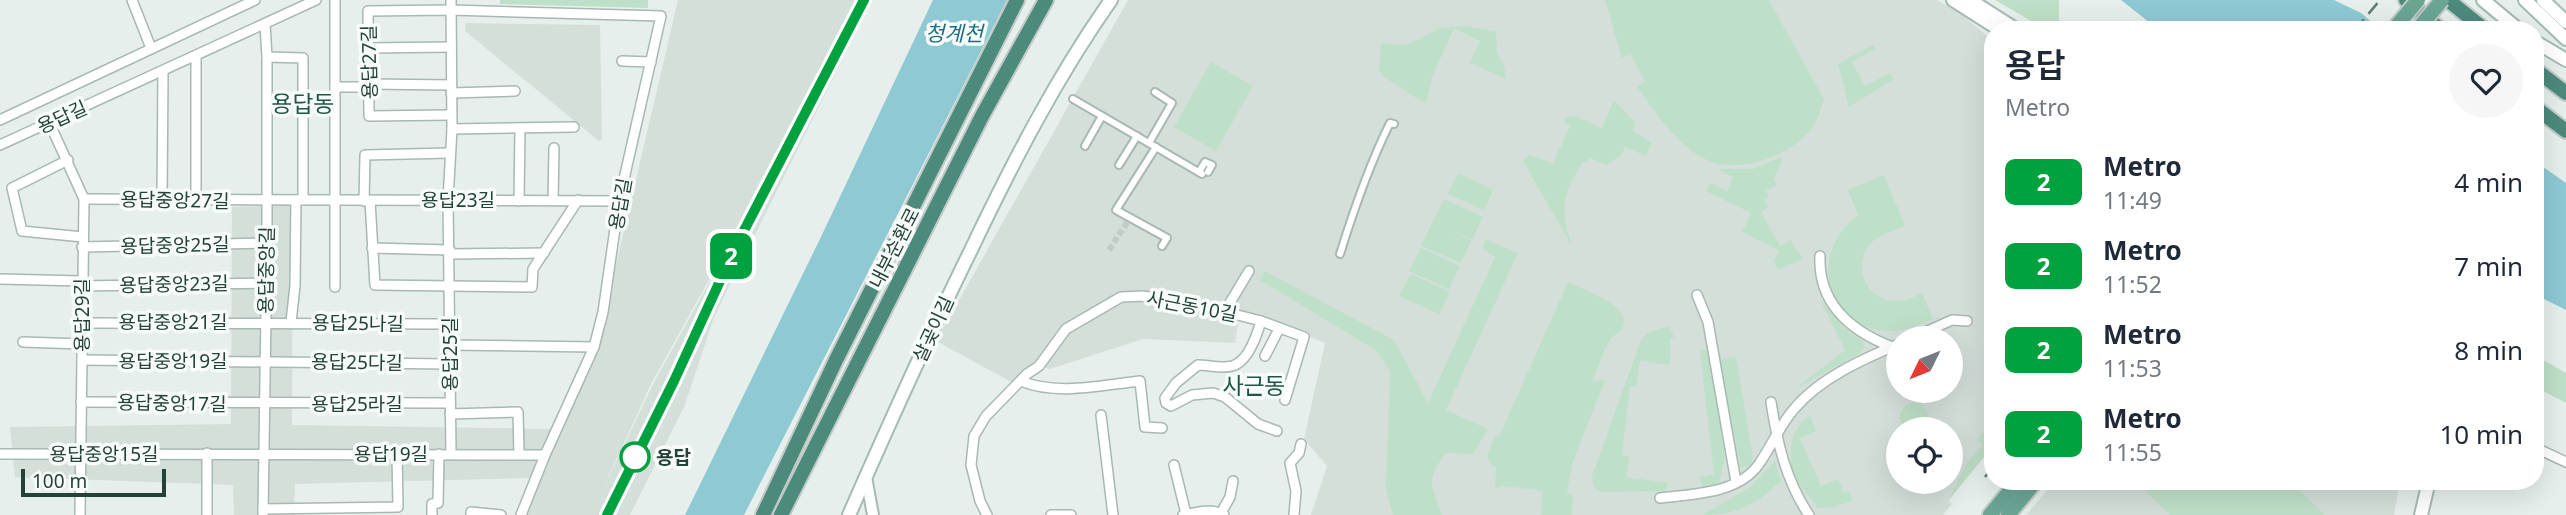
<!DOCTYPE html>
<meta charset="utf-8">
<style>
:root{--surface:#fff;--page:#f6f6f7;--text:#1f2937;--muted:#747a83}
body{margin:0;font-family:"Noto Sans","Noto Sans KR",sans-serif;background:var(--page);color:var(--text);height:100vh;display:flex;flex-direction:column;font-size:26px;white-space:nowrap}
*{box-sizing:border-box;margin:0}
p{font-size:23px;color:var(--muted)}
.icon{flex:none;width:38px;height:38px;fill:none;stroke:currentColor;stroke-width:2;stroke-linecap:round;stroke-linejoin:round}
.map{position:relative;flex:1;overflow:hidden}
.details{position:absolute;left:1984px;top:21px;width:560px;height:469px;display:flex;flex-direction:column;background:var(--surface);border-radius:28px;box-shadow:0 7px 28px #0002}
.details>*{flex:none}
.badge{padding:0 14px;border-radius:10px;font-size:24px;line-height:46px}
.needle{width:46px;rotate:227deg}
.controls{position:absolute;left:1886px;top:326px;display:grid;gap:14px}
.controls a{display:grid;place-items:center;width:77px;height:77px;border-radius:50%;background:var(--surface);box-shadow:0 7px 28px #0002;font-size:35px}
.scale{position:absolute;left:21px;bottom:18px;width:145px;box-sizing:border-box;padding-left:7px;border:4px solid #24423a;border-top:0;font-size:19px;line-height:24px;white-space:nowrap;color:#24423a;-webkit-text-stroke:5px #f7fbf9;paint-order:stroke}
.map>.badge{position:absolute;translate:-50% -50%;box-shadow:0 0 0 4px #fff}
.round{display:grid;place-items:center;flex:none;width:74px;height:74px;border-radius:37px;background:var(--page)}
.headline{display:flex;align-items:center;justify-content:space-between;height:119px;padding:0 21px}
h1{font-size:33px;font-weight:600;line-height:52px}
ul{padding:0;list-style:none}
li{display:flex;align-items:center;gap:21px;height:84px;padding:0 21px}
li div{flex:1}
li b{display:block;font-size:26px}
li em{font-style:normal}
li .badge{min-width:77px;font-weight:700;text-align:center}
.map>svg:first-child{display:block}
.built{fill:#d4dfda;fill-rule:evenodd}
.green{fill:#bfe0c8}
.water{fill:#8ec9d4}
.pier{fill:#e6efeb}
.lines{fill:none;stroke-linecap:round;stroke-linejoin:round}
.pedestrian-tunnel{stroke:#bfccc8;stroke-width:6;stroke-dasharray:6 3;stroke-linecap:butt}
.pedestrian-casing{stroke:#a8b8b2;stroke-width:10}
.minor-casing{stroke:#a8b8b2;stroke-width:12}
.tertiary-casing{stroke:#a8b8b2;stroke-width:14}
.secondary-casing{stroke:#a4bbb3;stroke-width:16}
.primary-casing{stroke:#c2cac8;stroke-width:18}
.trunk-casing{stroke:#c2cac8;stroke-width:18}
.pedestrian{stroke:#fff;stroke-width:6}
.minor{stroke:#fff;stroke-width:9}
.tertiary{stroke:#fff;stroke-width:10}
.secondary{stroke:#fff;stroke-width:12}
.primary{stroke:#6aa596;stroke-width:14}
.trunk{stroke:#4c8a7c;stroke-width:14}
.rail{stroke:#5f7d75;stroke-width:2.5;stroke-dasharray:14 7;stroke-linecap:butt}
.primary-bridge-casing{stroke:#c2cac8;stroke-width:18;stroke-linecap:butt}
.primary-bridge{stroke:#6aa596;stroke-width:14}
.line-casing{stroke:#fff;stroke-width:16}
.line{stroke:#00a23f;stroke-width:10}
.stop-dot{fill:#fff;stroke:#00a23f;stroke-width:3.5}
.labels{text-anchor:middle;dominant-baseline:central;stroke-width:7;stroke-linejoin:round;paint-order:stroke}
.street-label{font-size:19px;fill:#24423a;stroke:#f7fbf9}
.stop-label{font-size:19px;font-weight:bold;fill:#24423a;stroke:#f7fbf9;text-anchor:start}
.water-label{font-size:21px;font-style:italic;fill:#1c6f80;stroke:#f7fbf9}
.quarter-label{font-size:23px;fill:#1f5548;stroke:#f7fbf9}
</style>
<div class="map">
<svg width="2566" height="515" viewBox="0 0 2566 515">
<rect width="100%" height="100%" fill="#e6efeb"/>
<g class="built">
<path d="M678,0H857L833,52L859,0H872L740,265L722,261L806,105L651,384L595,506L653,384L720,263L738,267L713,320L684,407L630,515H524L611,286Z"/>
<path d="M1128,0H1937L1961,14L1993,41V446L1948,500L1952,504L1943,515H1572L1573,508L1571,515H1311L1327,466L1304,439L1325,343L1262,317L1229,311L1238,323L1235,343L1143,339L1050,369L1039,366L1013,383L936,341ZM1899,338H1951V390H1899ZM1899,429H1951V481H1899Z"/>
<path d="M466,23L600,25L602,139L599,141L465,31Z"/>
<path d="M293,205L292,425L554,429L531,478L295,484L294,515H234L233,485L15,477L10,427L231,424L232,207Z"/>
<path d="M2055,481H2400L2394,515H2026Z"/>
</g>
<g class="green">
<path d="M500,0H648V8L500,4Z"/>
<path d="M1605,0H1769L1824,99C1820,111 1817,124 1808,133C1785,158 1734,176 1703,158C1675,143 1655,111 1637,87L1645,81L1630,54L1622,58Z"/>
<path d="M1995,0H2059V30H2047Z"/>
<path d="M1465,26L1496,31L1497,53L1504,66L1506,79L1470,63L1480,41L1454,28L1432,77L1426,104L1384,77L1379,70L1381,43L1400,45L1409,44L1440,28Z"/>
<path d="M1873,45L1875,49L1852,62L1865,86L1890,73L1894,79L1849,107L1838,64Z"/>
<path d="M1211,62L1253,86L1216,151L1174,127Z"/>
<path d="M1614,100L1635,122L1633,131L1652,143L1646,156L1625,147L1621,156L1606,165L1590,158L1587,162H1582C1579,171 1572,179 1569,187C1560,208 1566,228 1573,248L1523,161L1529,155L1553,163L1570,126L1565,123V118L1575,116L1602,128Z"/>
<path d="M1781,157L1782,162L1774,179L1777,185L1766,191L1769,197L1764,200L1768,207L1761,212L1780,246L1790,240L1803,259L1778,270L1774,261L1779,250L1742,232L1751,213L1706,191L1710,183L1727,191L1733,177L1717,169H1753Z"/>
<path d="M1458,173L1493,190L1484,210L1448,194Z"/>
<path d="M1884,175L1905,226C1893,231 1879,234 1870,244C1851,266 1867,301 1896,301C1905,301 1914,297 1922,293L1933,319C1920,324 1906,331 1891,331C1824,332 1807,253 1858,215L1848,190Z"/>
<path d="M1444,199L1483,217L1472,240L1452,231L1471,241L1461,263L1421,246Z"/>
<path d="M1485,239L1518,253L1446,410L1488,429L1473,454L1446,453C1425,481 1431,483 1442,515H1393L1386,489L1390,372L1377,351L1260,280L1265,271L1394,340L1428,403L1495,257L1483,249Z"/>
<path d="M1421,248L1460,266L1449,289L1409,271Z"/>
<path d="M1411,274L1450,292L1439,314L1399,296Z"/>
<path d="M1568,282C1583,289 1627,304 1624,324C1622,333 1613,334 1610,340C1602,353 1598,369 1592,382L1605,380L1572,464L1567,492L1573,495L1572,515H1541L1543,491L1504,486L1495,488L1496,467L1492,466L1487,456L1495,435L1499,437Z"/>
<path d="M1820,299L1843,327L1862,340L1865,348L1859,354L1795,389L1845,350Z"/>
<path d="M1669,326L1674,337L1670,339V365L1640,361L1636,386H1630L1622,455L1629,456L1626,477L1669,483L1664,491L1600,492L1594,487L1592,476L1641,340L1649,332Z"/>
<path d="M1710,349L1725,458L1719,483L1703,487L1699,477L1714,474L1700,351Z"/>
<path d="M2536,356L2566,373V403L2536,387Z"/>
<path d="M1736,357L1753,458L1751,465L1741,468L1719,360Z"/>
<circle cx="1914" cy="417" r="14"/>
<path d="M1810,416L1816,431L1800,438L1821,486L1838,479L1844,493L1850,491L1852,501L1835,507L1818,508C1810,498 1797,484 1793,471C1788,451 1791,426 1810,416Z"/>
<path d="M1993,421V446L1948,501L1967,463L1983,445L1977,439Z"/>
<path d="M1775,461L1781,481C1755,505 1738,515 1703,515L1751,486Z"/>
<path d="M2155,481H2290L2325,515H2170L2145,491Z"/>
</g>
<g class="water">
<path d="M933,0H1007L744,515H685L820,239Z"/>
<path d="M2121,0H2334L2361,13L2381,30H2159Z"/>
<path d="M2536,162L2566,183V310L2536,295Z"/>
</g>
<path class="pier" d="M1007,0H1011L748,515Z"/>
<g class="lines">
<path class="pedestrian-tunnel" d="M1109,250L1130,218"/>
<defs>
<g id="pedestrian">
<path d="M1073,99L1202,174"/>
<path d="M1149,143L1172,103L1155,92"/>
<path d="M1085,146L1102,116"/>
<path d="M1156,147L1116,210L1167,238L1162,246"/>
<path d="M1119,165L1137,136"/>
<path d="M1199,172L1205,162L1212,165L1208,172"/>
<path d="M1340,254C1354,209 1369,165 1390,123L1394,124"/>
<path d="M1990,426L1993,429"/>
</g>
<g id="minor">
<path d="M132,0L151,48"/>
<path d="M368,48L451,47"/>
<path d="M267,57L303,58V200"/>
<path d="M622,61L651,62"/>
<path d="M369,84L451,85"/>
<path d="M335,87H369"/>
<path d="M451,93L515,91"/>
<path d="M450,115L369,116L368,11L451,10L661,16L619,201L603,312L594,347L545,455L521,515"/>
<path d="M0,120L255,0"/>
<path d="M49,122L84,199L80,515"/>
<path d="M452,129L574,127"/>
<path d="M0,145L316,0"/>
<path d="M68,160L12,188L22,231L83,237"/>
<path d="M84,199L619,201"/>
<path d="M162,199L163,71"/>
<path d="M196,200V56"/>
<path d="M553,200L554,148"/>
<path d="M364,201L365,155L450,153"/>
<path d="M370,201L375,285L532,287L533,269L578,200"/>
<path d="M519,201L520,128"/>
<path d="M82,247L267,243"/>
<path d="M372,248L450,250"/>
<path d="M450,254L544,253"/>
<path d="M1820,256C1818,304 1851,331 1892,347"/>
<path d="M0,279L81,281"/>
<path d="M81,286L266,283"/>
<path d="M335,287V0"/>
<path d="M1697,295L1708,322L1736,482"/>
<path d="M1225,311L1249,271"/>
<path d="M1261,321C1257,335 1248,362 1232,366C1222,369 1208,365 1198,365L1176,383L1165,398L1166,403L1171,406L1192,395L1213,393L1225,397L1258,424L1277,431"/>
<path d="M291,322L295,286L296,200"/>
<path d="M80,323L450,324"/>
<path d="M1912,338L1952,320L1967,321"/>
<path d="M23,342L81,344"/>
<path d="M450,345L594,347"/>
<path d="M1265,356L1279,329"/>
<path d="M82,360L450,364"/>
<path d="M1021,381C1057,396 1102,385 1140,381L1145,427L1162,428"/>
<path d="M81,402L450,403"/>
<path d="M1771,402C1777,442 1786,481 1809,515"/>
<path d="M450,414L518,412L519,454"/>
<path d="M1101,415L1113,515"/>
<path d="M2536,448L2566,462"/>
<path d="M207,453V515"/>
<path d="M0,454L545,455"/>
<path d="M451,454L448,200L452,129L451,0"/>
<path d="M1174,465L1186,514"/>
<path d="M1660,498C1693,494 1738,494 1759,464C1771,447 1780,425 1794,409C1820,378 1863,359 1899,344"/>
<path d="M263,509L398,507L397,453"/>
<path d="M1221,513L1230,497L1233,481"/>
<path d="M263,515L267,243V57L265,24"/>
<path d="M432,515V504L438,503L439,454"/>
<path d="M471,515V512L501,515"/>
<path d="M987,515L980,501L971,465L974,436L986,416L1027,374L1039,366L1066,329L1121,297L1143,296L1214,309L1261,321L1304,337L1285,400"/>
<path d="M1051,515H1071"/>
<path d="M1183,515C1197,512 1211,508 1224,515"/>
<path d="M1294,515L1296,491L1290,463L1299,453L1301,444"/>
</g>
<path id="tertiary" d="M866,477L873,515"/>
<g id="secondary">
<path d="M1953,0L2000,30"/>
<path d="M1970,0L2017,30"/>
<path d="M2483,0L2519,30"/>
<path d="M2525,0L2566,39"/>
<path d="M2543,0L2566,22"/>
<path d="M2536,42L2566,60"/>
<path d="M849,515C888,426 928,337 971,250C1012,164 1056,78 1111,0"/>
<path d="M2421,515L2429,481"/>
</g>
<g id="primary">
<path d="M1990,515L2018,481"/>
<path d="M2008,515L2036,481"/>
</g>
<g id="trunk">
<path d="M2406,0L2441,30"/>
<path d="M2448,0L2485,30"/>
<path d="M2536,70L2566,93"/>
<path d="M2536,108L2566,131"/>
<path d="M763,515L836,360L1017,0"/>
<path d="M781,515L982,116L1046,0"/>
</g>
</defs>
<use href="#pedestrian" class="pedestrian-casing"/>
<use href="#minor" class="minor-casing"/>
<use href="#tertiary" class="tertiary-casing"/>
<use href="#secondary" class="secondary-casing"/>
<use href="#primary" class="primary-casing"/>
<use href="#trunk" class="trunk-casing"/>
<use href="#pedestrian" class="pedestrian"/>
<use href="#minor" class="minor"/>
<use href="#tertiary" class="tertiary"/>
<use href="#secondary" class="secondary"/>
<use href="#primary" class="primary"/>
<use href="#trunk" class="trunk"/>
<g class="rail">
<path d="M2355,30L2380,0"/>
<path d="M1985,477L1993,467"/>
<path d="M607,515L674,381L737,244L864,0"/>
</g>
<defs>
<g id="primary-bridge">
<path d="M2393,30L2418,0"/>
<path d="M2417,30L2442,0"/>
</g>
</defs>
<use href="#primary-bridge" class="primary-bridge-casing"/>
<use href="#primary-bridge" class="primary-bridge"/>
</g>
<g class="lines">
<defs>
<path id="line" d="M607,515L674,381L737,244L864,0"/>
</defs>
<use href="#line" class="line-casing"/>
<use href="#line" class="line"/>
</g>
<circle class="stop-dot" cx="635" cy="457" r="14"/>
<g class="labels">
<g class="street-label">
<text transform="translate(369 62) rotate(-91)">용답27길</text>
<text transform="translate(62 117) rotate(-24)">용답길</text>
<text transform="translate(175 200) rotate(1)">용답중앙27길</text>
<text x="458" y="200">용답23길</text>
<text transform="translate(620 204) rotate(-80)">용답길</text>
<text transform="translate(175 245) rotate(-1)">용답중앙25길</text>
<text transform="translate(894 248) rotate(-63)">내부순환로</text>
<text transform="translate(266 270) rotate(-89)">용답중앙길</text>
<text transform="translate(174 284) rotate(-1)">용답중앙23길</text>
<text transform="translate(1192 306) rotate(11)">사근동10길</text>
<text transform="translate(82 315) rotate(-90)">용답29길</text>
<text x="173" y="322">용답중앙21길</text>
<text transform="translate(358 323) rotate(1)">용답25나길</text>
<text transform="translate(933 329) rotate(-65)">살곶이길</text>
<text transform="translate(450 354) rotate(-90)">용답25길</text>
<text x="173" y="361">용답중앙19길</text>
<text transform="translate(357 362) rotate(1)">용답25다길</text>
<text transform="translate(172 403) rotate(1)">용답중앙17길</text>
<text x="357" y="404">용답25라길</text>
<text x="104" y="454">용답중앙15길</text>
<text x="391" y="454">용답19길</text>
</g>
<g class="stop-label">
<text x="656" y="457">용답</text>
</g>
<g class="water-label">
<text x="954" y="33">청계천</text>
</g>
<g class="quarter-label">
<text x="303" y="103">용답동</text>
<text x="1254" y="385">사근동</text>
</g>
</g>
</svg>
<div class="controls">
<a><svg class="needle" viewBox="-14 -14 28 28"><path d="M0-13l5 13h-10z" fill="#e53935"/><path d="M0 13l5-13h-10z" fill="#747a83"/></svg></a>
<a><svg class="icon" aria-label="locate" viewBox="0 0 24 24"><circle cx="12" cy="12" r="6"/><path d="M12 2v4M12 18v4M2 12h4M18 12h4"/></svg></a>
</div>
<div class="scale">100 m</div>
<b class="badge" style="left:731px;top:256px;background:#00a23f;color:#fff">2</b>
<section class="details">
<div class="headline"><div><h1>용답</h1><p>Metro</p></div><a class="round"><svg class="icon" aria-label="heart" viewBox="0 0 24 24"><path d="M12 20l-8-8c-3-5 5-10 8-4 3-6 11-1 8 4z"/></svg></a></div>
<ul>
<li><span class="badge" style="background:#00a23f;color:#fff">2</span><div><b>Metro</b><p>11:49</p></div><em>4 min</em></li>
<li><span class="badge" style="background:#00a23f;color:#fff">2</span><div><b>Metro</b><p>11:52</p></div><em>7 min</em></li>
<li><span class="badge" style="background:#00a23f;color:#fff">2</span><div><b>Metro</b><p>11:53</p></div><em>8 min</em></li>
<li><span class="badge" style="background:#00a23f;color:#fff">2</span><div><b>Metro</b><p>11:55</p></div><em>10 min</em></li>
</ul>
</section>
</div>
